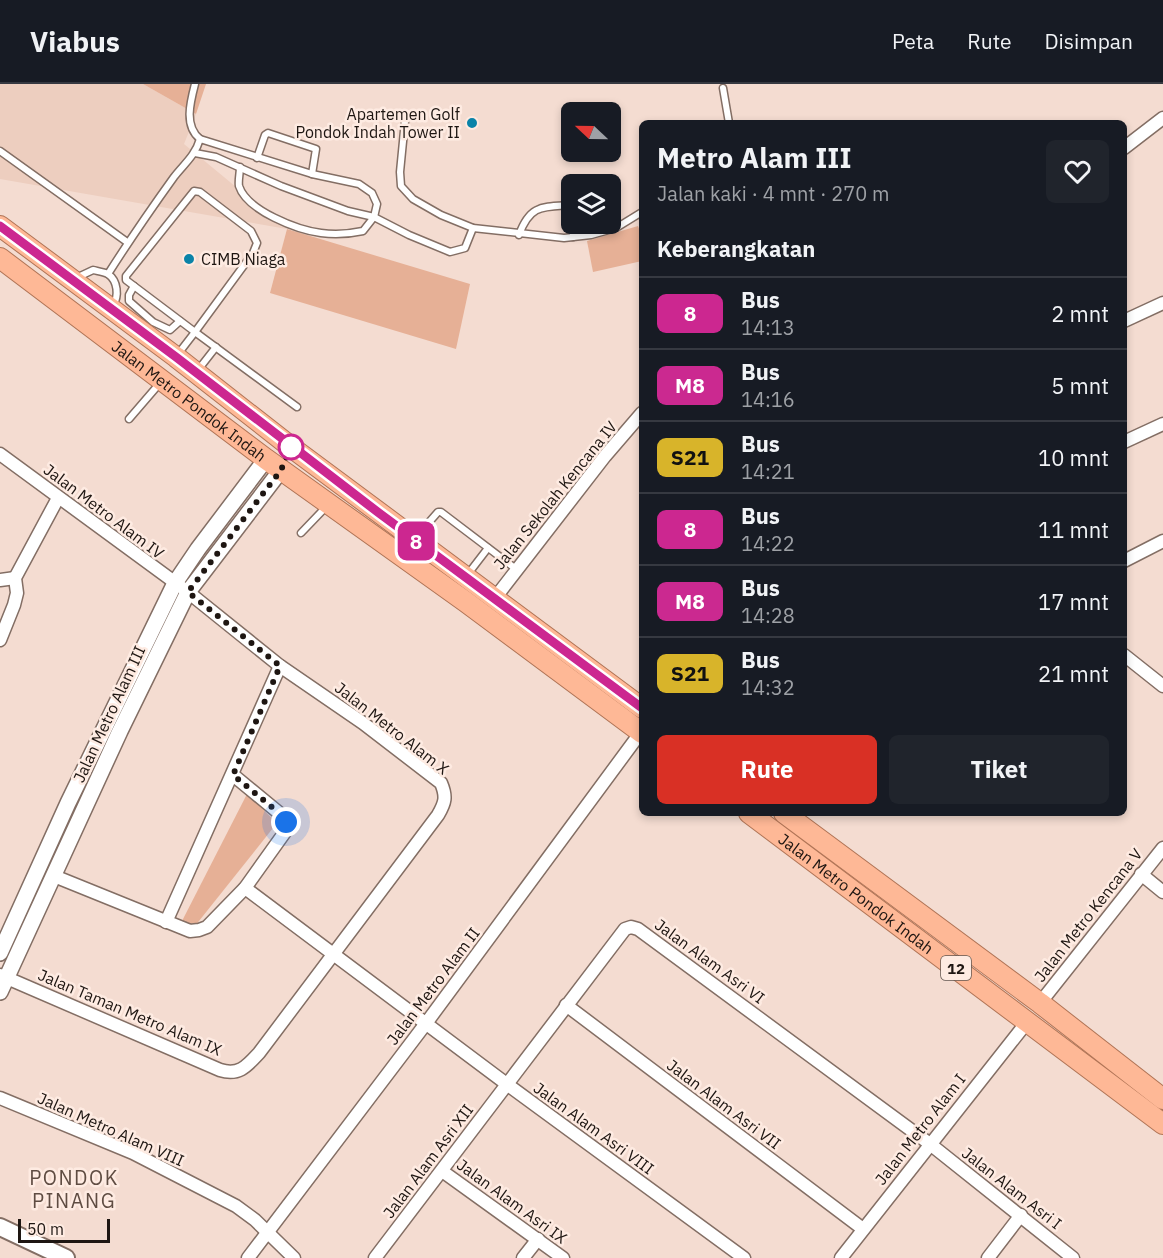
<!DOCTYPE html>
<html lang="id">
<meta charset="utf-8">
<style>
:root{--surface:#171b24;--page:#20242c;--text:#f1f3f6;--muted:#9ea1a6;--line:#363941;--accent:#d93025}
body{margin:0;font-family:"IBM Plex Sans",sans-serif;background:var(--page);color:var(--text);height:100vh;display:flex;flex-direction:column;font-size:22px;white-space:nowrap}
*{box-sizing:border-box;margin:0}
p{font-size:20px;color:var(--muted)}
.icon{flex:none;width:33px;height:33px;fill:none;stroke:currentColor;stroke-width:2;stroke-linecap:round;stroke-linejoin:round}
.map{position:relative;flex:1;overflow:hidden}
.drawer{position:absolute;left:639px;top:36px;width:488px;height:696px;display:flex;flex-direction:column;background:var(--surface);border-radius:9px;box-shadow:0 3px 9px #0003}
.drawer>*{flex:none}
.badge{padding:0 12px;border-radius:9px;font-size:21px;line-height:39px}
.needle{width:39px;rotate:292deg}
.fabs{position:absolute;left:561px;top:18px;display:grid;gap:12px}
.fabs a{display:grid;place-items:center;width:60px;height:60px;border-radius:9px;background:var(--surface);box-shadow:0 3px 9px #0003;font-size:30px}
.scale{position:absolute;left:18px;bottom:15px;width:92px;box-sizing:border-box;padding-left:6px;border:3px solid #1e1612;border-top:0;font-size:16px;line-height:21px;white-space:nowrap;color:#1e1612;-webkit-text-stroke:4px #feebe2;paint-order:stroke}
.you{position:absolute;width:30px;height:30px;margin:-15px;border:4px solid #fff;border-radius:50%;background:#1a73e8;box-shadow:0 0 0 9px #1a73e833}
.map>.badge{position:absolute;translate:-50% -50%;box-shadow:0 0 0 3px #fff}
h2{padding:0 18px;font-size:22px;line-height:54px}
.round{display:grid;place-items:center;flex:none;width:63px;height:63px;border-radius:9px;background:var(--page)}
.summary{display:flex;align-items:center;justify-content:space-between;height:102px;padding:0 18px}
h1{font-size:28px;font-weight:700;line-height:45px}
.cta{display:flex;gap:12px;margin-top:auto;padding:12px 18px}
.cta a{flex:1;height:69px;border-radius:9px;background:var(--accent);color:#fff;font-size:24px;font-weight:700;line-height:69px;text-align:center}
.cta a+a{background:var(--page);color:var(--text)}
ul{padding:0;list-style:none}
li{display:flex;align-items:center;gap:18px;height:72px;padding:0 18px;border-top:2px solid var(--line)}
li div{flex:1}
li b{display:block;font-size:22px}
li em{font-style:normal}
li .badge{min-width:66px;font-weight:700;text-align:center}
header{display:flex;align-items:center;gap:36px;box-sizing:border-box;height:84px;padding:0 30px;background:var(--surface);border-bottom:2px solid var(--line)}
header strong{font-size:28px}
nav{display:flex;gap:33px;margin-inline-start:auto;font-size:21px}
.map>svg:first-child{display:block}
.built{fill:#edcebf}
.green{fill:#e6b096}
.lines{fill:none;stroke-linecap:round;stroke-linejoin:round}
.service-casing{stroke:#836e64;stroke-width:9}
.minor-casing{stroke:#836e64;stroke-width:15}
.tertiary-casing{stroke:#836e64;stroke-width:18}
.secondary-casing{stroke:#836e64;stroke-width:20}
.trunk-casing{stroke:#b07456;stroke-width:22}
.service{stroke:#fff;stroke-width:6}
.minor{stroke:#fff;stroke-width:12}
.tertiary{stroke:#fff;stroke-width:15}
.secondary{stroke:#fff;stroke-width:16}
.trunk{stroke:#feb896;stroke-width:20}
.line-casing{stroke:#fff;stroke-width:14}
.line{stroke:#cc2790;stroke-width:9}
.walk{stroke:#1e1612;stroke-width:6;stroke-dasharray:0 10.8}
.poi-dot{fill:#0a83a8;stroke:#feebe2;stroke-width:2}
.stop-dot{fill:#fff;stroke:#cc2790;stroke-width:3}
.labels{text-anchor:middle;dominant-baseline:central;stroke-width:5;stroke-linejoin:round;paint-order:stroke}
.shield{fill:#feebe2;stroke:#615650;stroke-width:1.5}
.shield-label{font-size:15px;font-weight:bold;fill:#1e1612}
.poi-label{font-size:16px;fill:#1e1612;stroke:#feebe2;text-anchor:end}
.street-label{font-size:16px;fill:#1e1612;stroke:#feebe2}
.quarter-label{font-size:20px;letter-spacing:1.5px;fill:#5f4c42;stroke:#feebe2}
</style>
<header>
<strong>Viabus</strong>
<nav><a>Peta</a><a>Rute</a><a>Disimpan</a></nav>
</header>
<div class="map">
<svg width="1163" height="1174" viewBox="0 0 1163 1174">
<rect width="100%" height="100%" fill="#f4dcd1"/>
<path class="built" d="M0,0H143L196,30L184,60L287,145L0,95Z"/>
<g class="green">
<path d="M143,0H206L196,30Z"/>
<path d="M638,142L642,153V177L593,188L587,157Z"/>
<path d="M287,145L470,200L456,265L270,209Z"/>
<path d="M247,710L277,739L195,842L181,839Z"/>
</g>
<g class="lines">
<defs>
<g id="service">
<path d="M195,0C190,19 184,42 200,55"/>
<path d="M723,4L729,39"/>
<path d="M405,37L400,88L401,102L413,115L441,131L473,144L564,154L591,151L616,144L642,128"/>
<path d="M0,67L127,158"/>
<path d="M195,69L216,73L281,102L348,127L374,133L409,151L450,168L465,164L473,144"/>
<path d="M257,74L265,51L268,49L316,65L312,90"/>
<path d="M194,107L200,108L251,147L257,159L253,169L195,248L126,196V192Z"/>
<path d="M519,151C530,120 543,123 572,121"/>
<path d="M573,153V140"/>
<path d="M108,190C129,157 151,125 174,93C184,80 195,72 200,55L312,90L359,100L372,109L377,120L374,133L363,147C349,150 336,151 321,149C298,146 247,127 239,102C238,97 240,89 240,83"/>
<path d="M76,194L93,186C97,187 104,188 108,190C118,197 119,212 113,222"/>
<path d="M134,202L129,211V217L153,238L170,246L180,237"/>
<path d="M178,270L195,248L297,323"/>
<path d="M198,286L216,263"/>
<path d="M129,335L160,299"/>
<path d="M301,449L326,423"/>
<path d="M416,453L438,428H441L516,485"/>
<path d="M468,490L488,464"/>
</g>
<g id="minor">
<path d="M1124,64L1163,34"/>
<path d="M1124,237L1163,219"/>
<path d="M1124,358L1163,340"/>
<path d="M0,370L188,508L280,582L363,639L441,699C447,713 445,719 438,731L259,969C247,982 239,992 220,986L0,891"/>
<path d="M1124,477L1163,457"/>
<path d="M0,496L15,494"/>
<path d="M495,514L605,372L642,329"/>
<path d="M0,556L14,521L17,509L15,494L58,414"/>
<path d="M1124,571L1163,602"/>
<path d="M1141,790L1163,808"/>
<path d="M54,792L190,847L199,846L207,843L245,804L285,748L286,739L284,733L233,691"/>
<path d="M245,804L508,1001L744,1174"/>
<path d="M166,838L280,582"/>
<path d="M1040,919L1163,764"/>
<path d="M566,921L863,1145"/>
<path d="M0,1014L133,1069L236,1122L255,1136L294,1174"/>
<path d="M442,1087L563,1174"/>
<path d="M248,1174L427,938L641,648"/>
<path d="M375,1174C459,1065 541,954 625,845L631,843L638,845L930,1060L1073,1174"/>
<path d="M523,1174L538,1155"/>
<path d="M841,1174L1027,938"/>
<path d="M988,1174L1021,1131"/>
</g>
<g id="tertiary">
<path d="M0,869L68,719L175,499L198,465L266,375"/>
<path d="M0,908L120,647L188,508L281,386"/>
</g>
<path id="secondary" d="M0,1143L66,1174"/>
<g id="trunk">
<path d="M0,142L176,273L291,363L642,624"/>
<path id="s1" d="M0,174L266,375L466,518L642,649"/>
<path id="s2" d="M749,729L1163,1040"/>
<path d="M784,729L1040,919L1163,1015"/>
</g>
</defs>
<use href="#service" class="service-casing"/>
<use href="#minor" class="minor-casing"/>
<use href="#tertiary" class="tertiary-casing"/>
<use href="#secondary" class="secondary-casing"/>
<use href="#trunk" class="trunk-casing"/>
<use href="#service" class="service"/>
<use href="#minor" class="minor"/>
<use href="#tertiary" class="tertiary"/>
<use href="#secondary" class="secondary"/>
<use href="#trunk" class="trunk"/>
</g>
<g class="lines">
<defs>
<path id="line" d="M0,142L176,273L379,429L642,624"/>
</defs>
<use href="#line" class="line-casing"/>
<use href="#line" class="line"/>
<path class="walk" d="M286,738L284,733L233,691L280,582L188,508L281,386L291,363"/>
</g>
<g class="poi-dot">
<circle cx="472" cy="39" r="6"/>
<circle cx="189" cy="175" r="6"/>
</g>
<circle class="stop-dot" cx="291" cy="363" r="12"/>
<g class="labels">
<rect class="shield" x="941" y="872" width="30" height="24" rx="4.5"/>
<g class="shield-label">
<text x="956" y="884">12</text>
</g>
<g class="poi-label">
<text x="460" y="30">Apartemen Golf<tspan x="460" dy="18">Pondok Indah Tower II</tspan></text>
<text x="201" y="175" text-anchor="start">CIMB Niaga</text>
</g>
<g class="street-label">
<text stroke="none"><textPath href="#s1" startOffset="237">Jalan Metro Pondok Indah</textPath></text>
<text transform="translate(555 411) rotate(-51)">Jalan Sekolah Kencana IV</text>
<text transform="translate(104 427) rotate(37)">Jalan Metro Alam IV</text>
<text transform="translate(109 630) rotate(-65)">Jalan Metro Alam III</text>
<text transform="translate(392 644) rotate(38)">Jalan Metro Alam X</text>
<text stroke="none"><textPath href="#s2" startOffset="134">Jalan Metro Pondok Indah</textPath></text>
<text transform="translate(1088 831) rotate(-52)">Jalan Metro Kencana V</text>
<text transform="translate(710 877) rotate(36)">Jalan Alam Asri VI</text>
<text transform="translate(433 902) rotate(-53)">Jalan Metro Alam II</text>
<text transform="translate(130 928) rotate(23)">Jalan Taman Metro Alam IX</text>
<text transform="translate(724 1020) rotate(37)">Jalan Alam Asri VII</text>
<text transform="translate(594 1044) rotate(36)">Jalan Alam Asri VIII</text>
<text transform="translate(111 1045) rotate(24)">Jalan Metro Alam VIII</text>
<text transform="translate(920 1045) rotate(-52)">Jalan Metro Alam I</text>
<text transform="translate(428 1077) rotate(-53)">Jalan Alam Asri XII</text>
<text transform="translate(1012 1104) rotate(38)">Jalan Alam Asri I</text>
<text transform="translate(512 1117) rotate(36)">Jalan Alam Asri IX</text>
</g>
<g class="quarter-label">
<text x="74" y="1093">PONDOK<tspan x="74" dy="23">PINANG</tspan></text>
</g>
</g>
</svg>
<div class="fabs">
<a><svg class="needle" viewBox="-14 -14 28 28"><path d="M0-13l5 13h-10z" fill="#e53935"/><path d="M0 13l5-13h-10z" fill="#9ea1a6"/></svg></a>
<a><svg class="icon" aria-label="layers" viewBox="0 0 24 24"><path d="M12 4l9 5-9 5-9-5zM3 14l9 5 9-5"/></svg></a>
</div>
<div class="scale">50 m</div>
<div class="you" style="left:286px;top:738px"></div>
<b class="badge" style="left:416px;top:457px;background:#cc2790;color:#fff">8</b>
<section class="drawer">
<div class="summary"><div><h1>Metro Alam III</h1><p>Jalan kaki · 4 mnt · 270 m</p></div><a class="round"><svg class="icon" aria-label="heart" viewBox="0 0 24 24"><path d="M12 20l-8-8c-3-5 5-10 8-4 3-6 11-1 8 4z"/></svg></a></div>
<h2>Keberangkatan</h2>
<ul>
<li><span class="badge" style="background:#cc2790;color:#fff">8</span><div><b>Bus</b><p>14:13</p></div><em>2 mnt</em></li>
<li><span class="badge" style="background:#cb2990;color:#fff">M8</span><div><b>Bus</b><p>14:16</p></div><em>5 mnt</em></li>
<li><span class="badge" style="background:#d8b42a;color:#111">S21</span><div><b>Bus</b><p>14:21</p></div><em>10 mnt</em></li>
<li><span class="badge" style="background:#cc2790;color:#fff">8</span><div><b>Bus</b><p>14:22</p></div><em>11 mnt</em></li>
<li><span class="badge" style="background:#cb2990;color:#fff">M8</span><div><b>Bus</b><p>14:28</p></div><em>17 mnt</em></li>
<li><span class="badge" style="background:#d8b42a;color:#111">S21</span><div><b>Bus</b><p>14:32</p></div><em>21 mnt</em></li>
</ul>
<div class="cta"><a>Rute</a><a>Tiket</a></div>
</section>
</div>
